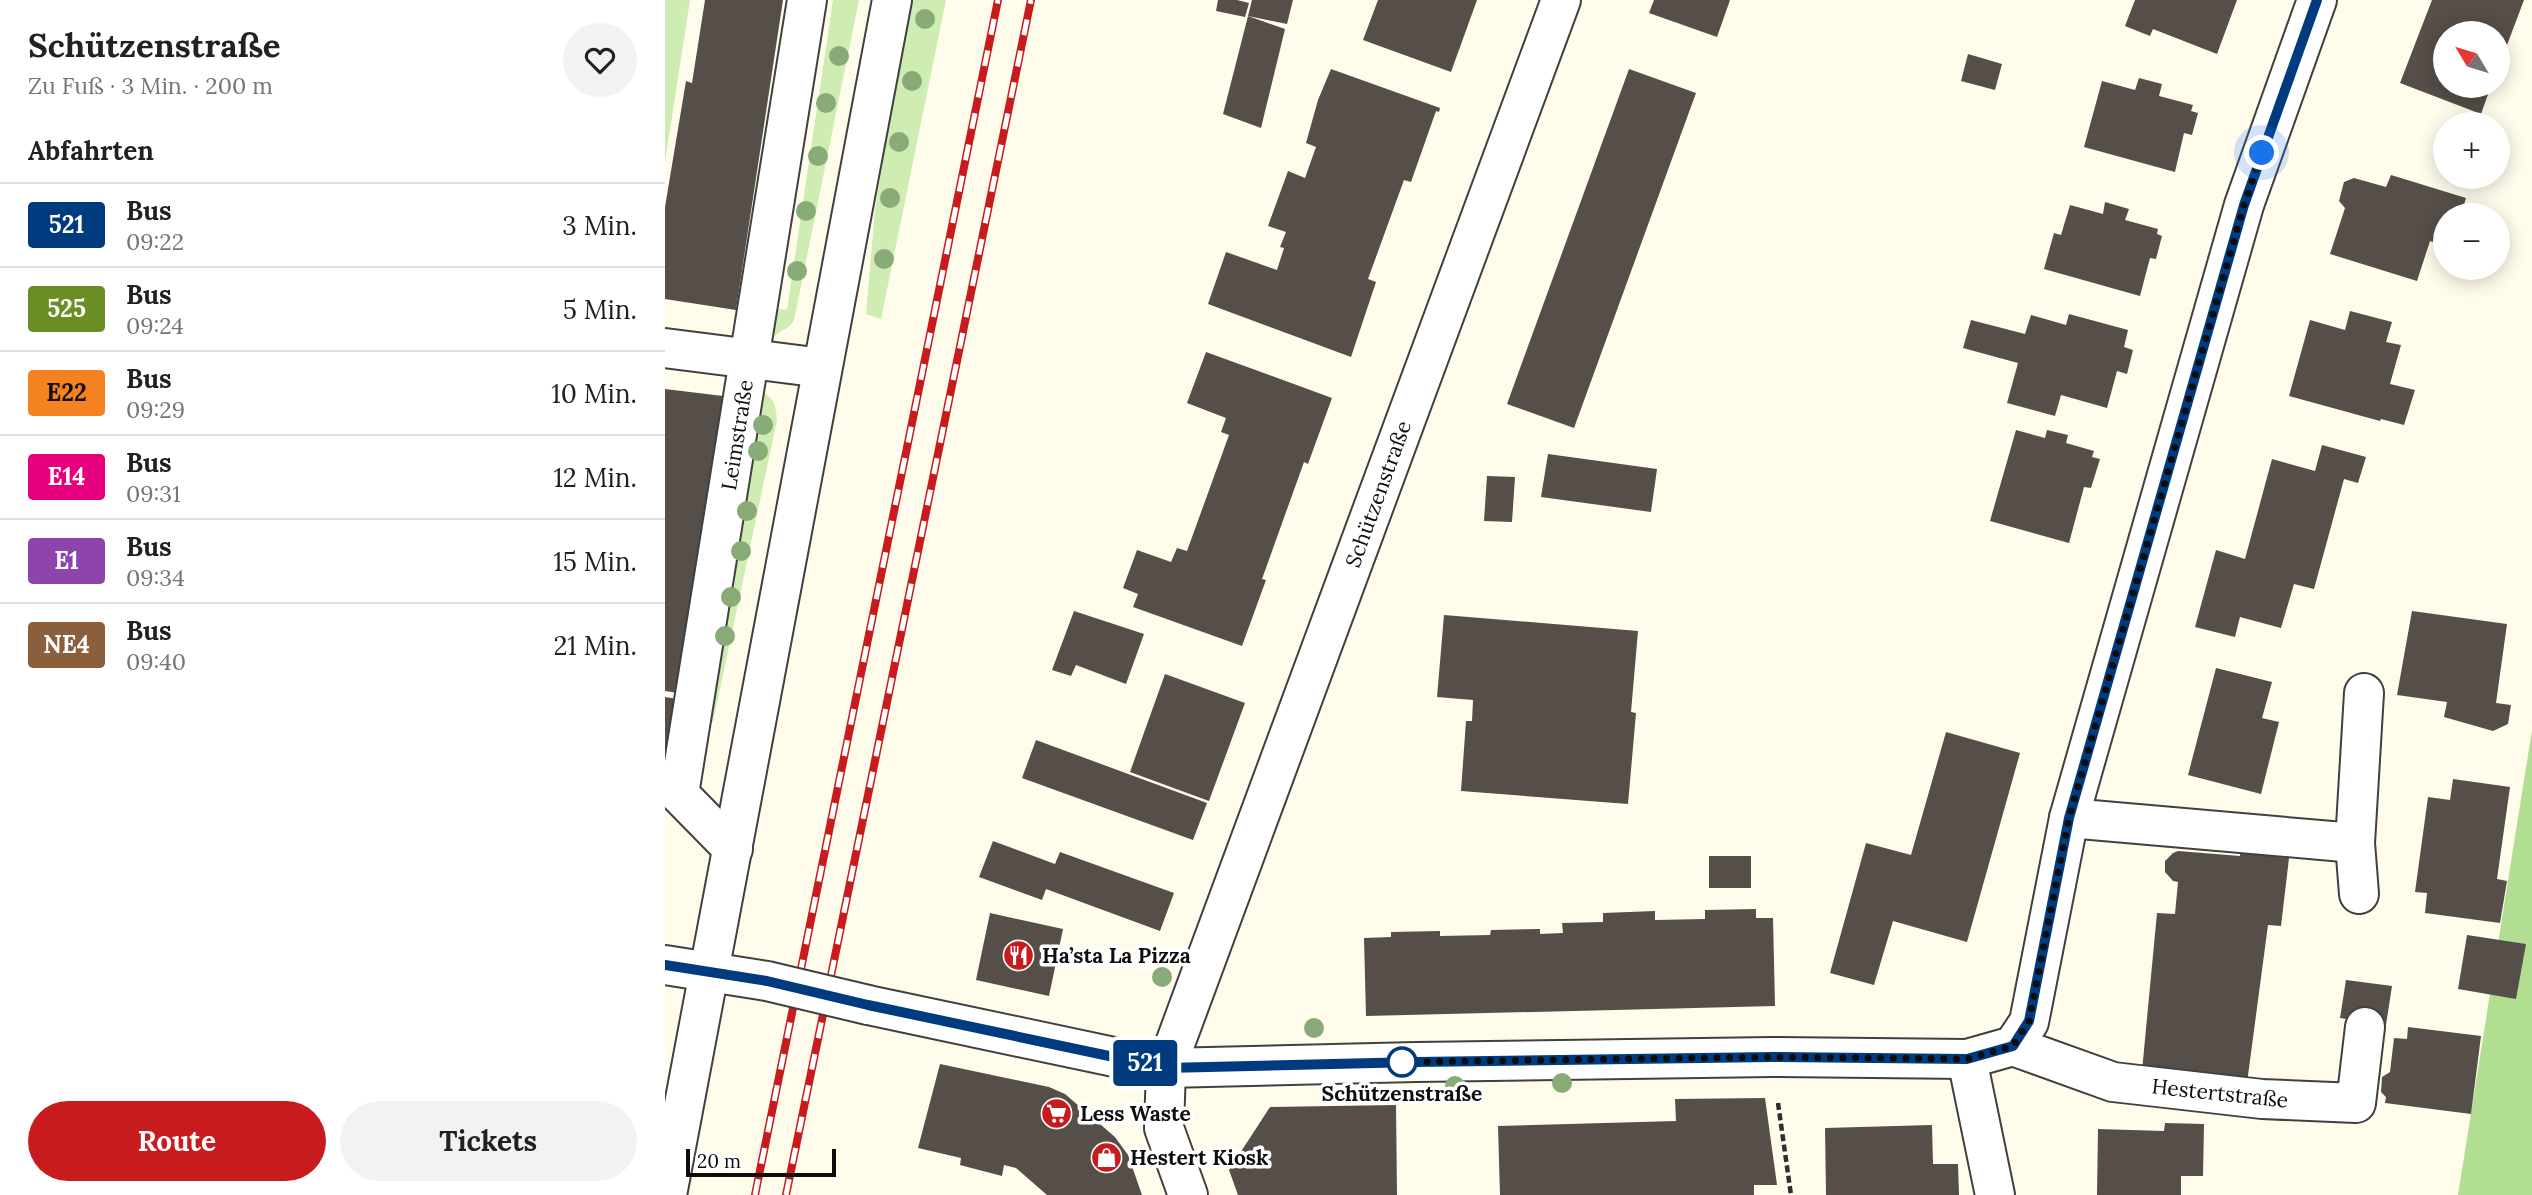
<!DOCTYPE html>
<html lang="de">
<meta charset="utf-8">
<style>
:root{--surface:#fff;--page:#f2f2f2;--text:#202124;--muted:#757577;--line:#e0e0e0;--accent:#c71b1d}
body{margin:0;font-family:Lora,serif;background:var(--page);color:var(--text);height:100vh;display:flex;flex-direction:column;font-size:26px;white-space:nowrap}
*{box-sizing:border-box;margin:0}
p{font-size:23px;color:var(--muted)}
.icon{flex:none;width:38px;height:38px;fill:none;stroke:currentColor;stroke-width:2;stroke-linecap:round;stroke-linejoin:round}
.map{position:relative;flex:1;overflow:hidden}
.details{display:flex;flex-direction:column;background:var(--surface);width:665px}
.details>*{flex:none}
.badge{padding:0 14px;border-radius:5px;font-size:24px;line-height:46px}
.needle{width:46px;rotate:308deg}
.buttons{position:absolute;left:1768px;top:21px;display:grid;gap:14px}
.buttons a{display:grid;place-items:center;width:77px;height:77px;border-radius:50%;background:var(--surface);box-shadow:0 4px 18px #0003;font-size:35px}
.scale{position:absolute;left:21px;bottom:18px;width:150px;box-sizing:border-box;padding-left:7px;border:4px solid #0d0d0d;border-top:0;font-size:19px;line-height:24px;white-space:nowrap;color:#0d0d0d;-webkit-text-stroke:5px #fff;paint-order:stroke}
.you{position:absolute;width:35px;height:35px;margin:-18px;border:5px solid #fff;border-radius:50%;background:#1a73e8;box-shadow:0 0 0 10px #1a73e833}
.map>.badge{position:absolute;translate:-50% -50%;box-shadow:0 0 0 4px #fff}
h2{padding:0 28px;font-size:26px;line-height:63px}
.round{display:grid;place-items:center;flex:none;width:74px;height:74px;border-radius:37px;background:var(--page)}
.overview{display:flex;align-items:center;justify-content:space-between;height:119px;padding:0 28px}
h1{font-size:33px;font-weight:800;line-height:52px}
.cta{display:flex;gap:14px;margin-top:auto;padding:14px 28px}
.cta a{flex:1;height:80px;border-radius:42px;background:var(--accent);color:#fff;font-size:28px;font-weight:800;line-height:80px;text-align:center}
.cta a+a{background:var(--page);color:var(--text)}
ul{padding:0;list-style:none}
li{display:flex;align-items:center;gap:21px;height:84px;padding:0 28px;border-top:2px solid var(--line)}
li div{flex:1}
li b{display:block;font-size:26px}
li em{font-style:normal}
li .badge{min-width:77px;font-weight:700;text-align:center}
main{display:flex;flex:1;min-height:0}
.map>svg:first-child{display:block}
.green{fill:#cfecb3}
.forest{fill:#b1de91}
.building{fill:#564e48}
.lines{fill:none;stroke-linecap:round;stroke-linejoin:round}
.minor-casing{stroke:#404040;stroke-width:42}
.path{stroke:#2f2f2f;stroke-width:4.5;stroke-dasharray:7 3.5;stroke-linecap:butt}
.minor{stroke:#fff;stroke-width:38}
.rail-casing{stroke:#c71b1d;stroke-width:8}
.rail{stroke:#fff;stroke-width:5;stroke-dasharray:16;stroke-linecap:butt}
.minor-bridge-casing{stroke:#404040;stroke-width:42;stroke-linecap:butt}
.minor-bridge{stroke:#fff;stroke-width:38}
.tree{fill:#88ab77}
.line-casing{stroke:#fff;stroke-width:16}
.line{stroke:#003b80;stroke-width:10}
.walk{stroke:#0d0d0d;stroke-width:7;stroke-dasharray:0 12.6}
.stop-dot{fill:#fff;stroke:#003b80;stroke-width:3.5}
.labels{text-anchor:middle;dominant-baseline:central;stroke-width:7;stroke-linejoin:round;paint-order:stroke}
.street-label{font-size:21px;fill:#0d0d0d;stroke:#fff}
.poi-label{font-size:21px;font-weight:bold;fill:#0d0d0d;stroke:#fff;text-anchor:start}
.stop-label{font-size:21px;font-weight:bold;fill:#0d0d0d;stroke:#fff}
</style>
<main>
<section class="details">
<div class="overview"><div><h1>Schützenstraße</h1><p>Zu Fuß · 3 Min. · 200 m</p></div><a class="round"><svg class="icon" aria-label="heart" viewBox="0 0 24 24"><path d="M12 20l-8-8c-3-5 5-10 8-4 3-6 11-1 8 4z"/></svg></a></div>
<h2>Abfahrten</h2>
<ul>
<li><span class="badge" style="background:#003b80;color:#fff">521</span><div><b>Bus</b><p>09:22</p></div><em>3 Min.</em></li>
<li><span class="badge" style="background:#6b8e23;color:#fff">525</span><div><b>Bus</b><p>09:24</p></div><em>5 Min.</em></li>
<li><span class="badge" style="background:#f58220;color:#111">E22</span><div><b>Bus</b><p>09:29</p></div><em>10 Min.</em></li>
<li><span class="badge" style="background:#e6007e;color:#fff">E14</span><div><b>Bus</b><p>09:31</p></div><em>12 Min.</em></li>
<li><span class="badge" style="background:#8e44ad;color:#fff">E1</span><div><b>Bus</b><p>09:34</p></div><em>15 Min.</em></li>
<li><span class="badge" style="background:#8b5e3c;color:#fff">NE4</span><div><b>Bus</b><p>09:40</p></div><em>21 Min.</em></li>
</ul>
<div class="cta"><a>Route</a><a>Tickets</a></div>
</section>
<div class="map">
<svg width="1867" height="1195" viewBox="0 0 1867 1195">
<rect width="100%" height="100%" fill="#fffcec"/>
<g class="green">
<path d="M0,0H25L0,162Z"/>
<path d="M168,0H194L129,320L125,326L109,336L104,335V308L122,310Z"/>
<path d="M248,0H281L216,319L201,314L210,210L228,99Z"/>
<path d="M95,391C109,396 111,407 112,420L48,722L39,717Z"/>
</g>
<path class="forest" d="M1867,730V1195H1793Z"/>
<g class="building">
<path d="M40,0H118L71,310L0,299V207L21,81L27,83Z"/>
<path d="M553,0H572L584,3L580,17L551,11Z"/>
<path d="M587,0H628L622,24L583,16Z"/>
<path d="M713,0H812L786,72L698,40Z"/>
<path d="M989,0H1065L1052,37L984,13Z"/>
<path d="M1470,0H1572L1552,54L1488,29L1485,36L1460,26Z"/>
<path d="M1767,0H1859L1833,69L1832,33H1780V86H1826L1816,114L1735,83Z"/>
<path d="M583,16L620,29L596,128L558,114Z"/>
<path d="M1303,54L1337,64L1330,90L1296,81Z"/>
<path d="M666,69L775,108L774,112L771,111L746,182L739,180L703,279L711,282L686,357L543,304L561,252L612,270L619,248L615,247L621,232L603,226L623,171L640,178L651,147L641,143L653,100Z"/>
<path d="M964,69L1031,93L909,428L842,404Z"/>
<path d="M1474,78L1497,84L1494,96L1528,105L1526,111L1533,113L1527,135L1519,133L1510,172L1419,147L1437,81L1470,90Z"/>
<path d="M1726,175L1801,198L1796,215H1780V246L1765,241L1752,281L1665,254L1680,208L1674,201L1679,182L1689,178L1721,187Z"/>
<path d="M1440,202L1464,209L1460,220L1493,229L1492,234L1497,236L1491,259L1485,258L1475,296L1379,269L1389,233L1396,235L1405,205L1438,214Z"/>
<path d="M1685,311L1727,322L1721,342L1736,345L1725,384L1750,390L1739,425L1716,419L1715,421L1624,396L1645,320L1680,330Z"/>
<path d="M1404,314L1463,330L1459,347L1468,350L1462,374L1452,371L1442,408L1396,395L1390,416L1342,403L1353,363L1298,348L1306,320L1360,334L1366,315L1401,325Z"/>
<path d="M541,352L667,398L643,464L639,462L597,579L601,580L577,646L468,607L473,594L458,588L472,550L506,562L512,548L522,551L564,435L556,432L561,418L522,403Z"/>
<path d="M0,389L58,396L13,693L0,691Z"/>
<path d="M1351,430L1380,438L1382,430L1403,435L1401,443L1429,451L1427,457L1435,459L1426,488L1419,487L1404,543L1325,521Z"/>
<path d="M1657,445L1701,457L1693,483L1679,479L1649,589L1629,584L1616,628L1575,617L1570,637L1530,627L1551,550L1580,559L1607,459L1650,471Z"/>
<path d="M883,454L992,469L986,512L876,497Z"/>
<path d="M822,476L850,477L847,522L819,521Z"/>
<path d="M409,611L479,634L461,684L411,665L406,676L387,670Z"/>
<path d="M1747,611L1842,624L1831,703L1846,705L1843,724L1828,731L1779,717L1782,702L1732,695Z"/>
<path d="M779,615L973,631L966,712L971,713L963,804L796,791L801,721H807L808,700L772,697Z"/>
<path d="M1551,668L1607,682L1597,718L1614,722L1596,794L1523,775Z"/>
<path d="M500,674L580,703L544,801L465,772Z"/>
<path d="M0,697L13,699L0,772Z"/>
<path d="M1281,732L1355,753L1302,942L1228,921L1209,985L1165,973L1201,843L1246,855Z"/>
<path d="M371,740L542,803L528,840L357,778Z"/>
<path d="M1788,779L1845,787L1832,879L1842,881L1835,923L1760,913L1762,893L1750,892L1763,797L1785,800Z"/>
<path d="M328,841L390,864L395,852L509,893L495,931L381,889L377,900L314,877Z"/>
<path d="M1513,851L1575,856V852L1624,858L1616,926L1603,925L1582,1083L1477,1071L1492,913L1510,914L1513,882L1508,881L1500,872V861L1508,853Z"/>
<rect x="1044" y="856" width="42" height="32"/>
<path d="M1091,909V918H1108L1110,1006L701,1016L699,938L726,937V932L775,931V936L825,935L826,930L875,929V934L898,933L897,923L938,922V913L990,911V920L1040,919V910Z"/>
<path d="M325,913L398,929L384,996L311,980Z"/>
<path d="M1802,935L1861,944L1851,999L1793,989Z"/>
<path d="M1681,980L1727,986L1721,1025L1675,1018Z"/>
<path d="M1743,1027L1816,1036L1806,1114L1720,1103L1721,1097L1716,1092L1717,1077L1725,1072L1729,1038L1742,1039Z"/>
<path d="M275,1064L384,1087L400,1094L450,1137L463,1155L477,1195H382L351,1168L339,1165L337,1176L295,1165L296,1158L253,1148Z"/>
<path d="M1100,1098L1112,1185H1089V1195H835L833,1126L1011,1121L1010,1099Z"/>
<path d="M731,1105L732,1195H573L564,1170L605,1107Z"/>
<path d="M1500,1123L1539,1124L1538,1176H1516V1195H1432L1433,1129L1499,1131Z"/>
<path d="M1267,1125L1268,1164H1293L1294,1195H1161L1160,1128Z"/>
</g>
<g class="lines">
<defs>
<g id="minor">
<path d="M0,348L157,368"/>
<path d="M1404,818L1690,843"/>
<path d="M68,849L14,794L142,0"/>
<path d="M1694,894L1690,843L1699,693"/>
<path d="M0,965L102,981"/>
<path d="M203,1005L501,1068L751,1062L1107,1057L1302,1059L1348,1046L1364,1022L1404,818L1579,205L1652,0"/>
<path d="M1348,1046L1448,1082L1597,1099L1691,1103L1700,1027"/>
<path d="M1302,1059L1330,1195"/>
<path d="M2,1195L227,0"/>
<path d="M523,1195L499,1128L501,1068L896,0"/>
</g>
</defs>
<use href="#minor" class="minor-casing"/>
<path class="path" d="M1113,1103L1126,1195"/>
<use href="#minor" class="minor"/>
<defs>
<g id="rail">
<path d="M90,1195L333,0"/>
<path d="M121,1195L366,0"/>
</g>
</defs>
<use href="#rail" class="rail-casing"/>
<use href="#rail" class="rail"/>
<defs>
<path id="minor-bridge" d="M102,981L203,1005"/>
</defs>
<use href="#minor-bridge" class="minor-bridge-casing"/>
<use href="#minor-bridge" class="minor-bridge"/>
</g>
<g class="tree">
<circle cx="260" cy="19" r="10"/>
<circle cx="174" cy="56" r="10"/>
<circle cx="247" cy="81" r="10"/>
<circle cx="161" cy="103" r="10"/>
<circle cx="234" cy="142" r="10"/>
<circle cx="153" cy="156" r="10"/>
<circle cx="225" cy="198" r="10"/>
<circle cx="141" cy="211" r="10"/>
<circle cx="219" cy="259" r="10"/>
<circle cx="132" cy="271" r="10"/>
<circle cx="98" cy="425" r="10"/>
<circle cx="93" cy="451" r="10"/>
<circle cx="82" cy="511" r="10"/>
<circle cx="76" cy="551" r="10"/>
<circle cx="66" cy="597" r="10"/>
<circle cx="60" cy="636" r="10"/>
<circle cx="497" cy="977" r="10"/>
<circle cx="649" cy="1028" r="10"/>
<circle cx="897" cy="1083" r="10"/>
<circle cx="790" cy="1086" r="10"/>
</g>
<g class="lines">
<defs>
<path id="line" d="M0,965L102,981L203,1005L501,1068L751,1062L1107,1057L1302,1059L1348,1046L1364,1021L1404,818L1579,205L1652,0"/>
</defs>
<use href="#line" class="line-casing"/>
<use href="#line" class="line"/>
<path class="walk" d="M737,1062L1107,1057L1302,1059L1348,1046L1364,1021L1404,818L1579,205L1597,153"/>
</g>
<defs>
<symbol id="restaurant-disc" viewBox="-11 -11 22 22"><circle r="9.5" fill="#c71b1d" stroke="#fff"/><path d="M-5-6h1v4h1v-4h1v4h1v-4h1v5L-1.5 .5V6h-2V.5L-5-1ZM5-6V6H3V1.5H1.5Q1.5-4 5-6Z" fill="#fff"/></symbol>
<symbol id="supermarket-disc" viewBox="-11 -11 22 22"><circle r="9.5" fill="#c71b1d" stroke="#fff"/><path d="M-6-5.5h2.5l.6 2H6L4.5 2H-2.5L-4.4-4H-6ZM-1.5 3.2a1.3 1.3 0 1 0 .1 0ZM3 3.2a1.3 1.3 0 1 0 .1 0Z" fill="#fff"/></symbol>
<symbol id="shop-disc" viewBox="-11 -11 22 22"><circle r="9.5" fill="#c71b1d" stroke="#fff"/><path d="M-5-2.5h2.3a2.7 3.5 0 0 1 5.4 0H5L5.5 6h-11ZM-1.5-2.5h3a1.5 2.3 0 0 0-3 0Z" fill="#fff"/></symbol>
</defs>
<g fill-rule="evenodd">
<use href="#restaurant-disc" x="336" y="938" width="35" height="35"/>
<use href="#supermarket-disc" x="374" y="1096" width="35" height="35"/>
<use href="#shop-disc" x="424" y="1140" width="35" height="35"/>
</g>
<circle class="stop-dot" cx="737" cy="1062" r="14"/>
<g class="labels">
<g class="street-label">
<text transform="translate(72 435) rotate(-81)">Leimstraße</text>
<text transform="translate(713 494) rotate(-70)">Schützenstraße</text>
<text transform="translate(1555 1093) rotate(6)">Hestertstraße</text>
</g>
<g class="poi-label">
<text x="377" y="955">Ha’sta La Pizza</text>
<text x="415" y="1113">Less Waste</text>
<text x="465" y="1157">Hestert Kiosk</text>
</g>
<g class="stop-label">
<text x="737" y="1093">Schützenstraße</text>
</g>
</g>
</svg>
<div class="buttons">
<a><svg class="needle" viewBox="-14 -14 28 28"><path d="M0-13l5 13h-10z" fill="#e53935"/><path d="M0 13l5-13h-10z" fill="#757577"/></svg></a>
<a>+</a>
<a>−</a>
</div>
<div class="scale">20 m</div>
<div class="you" style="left:1597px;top:153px"></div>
<b class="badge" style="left:480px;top:1063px;background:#003b80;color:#fff">521</b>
</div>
</main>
